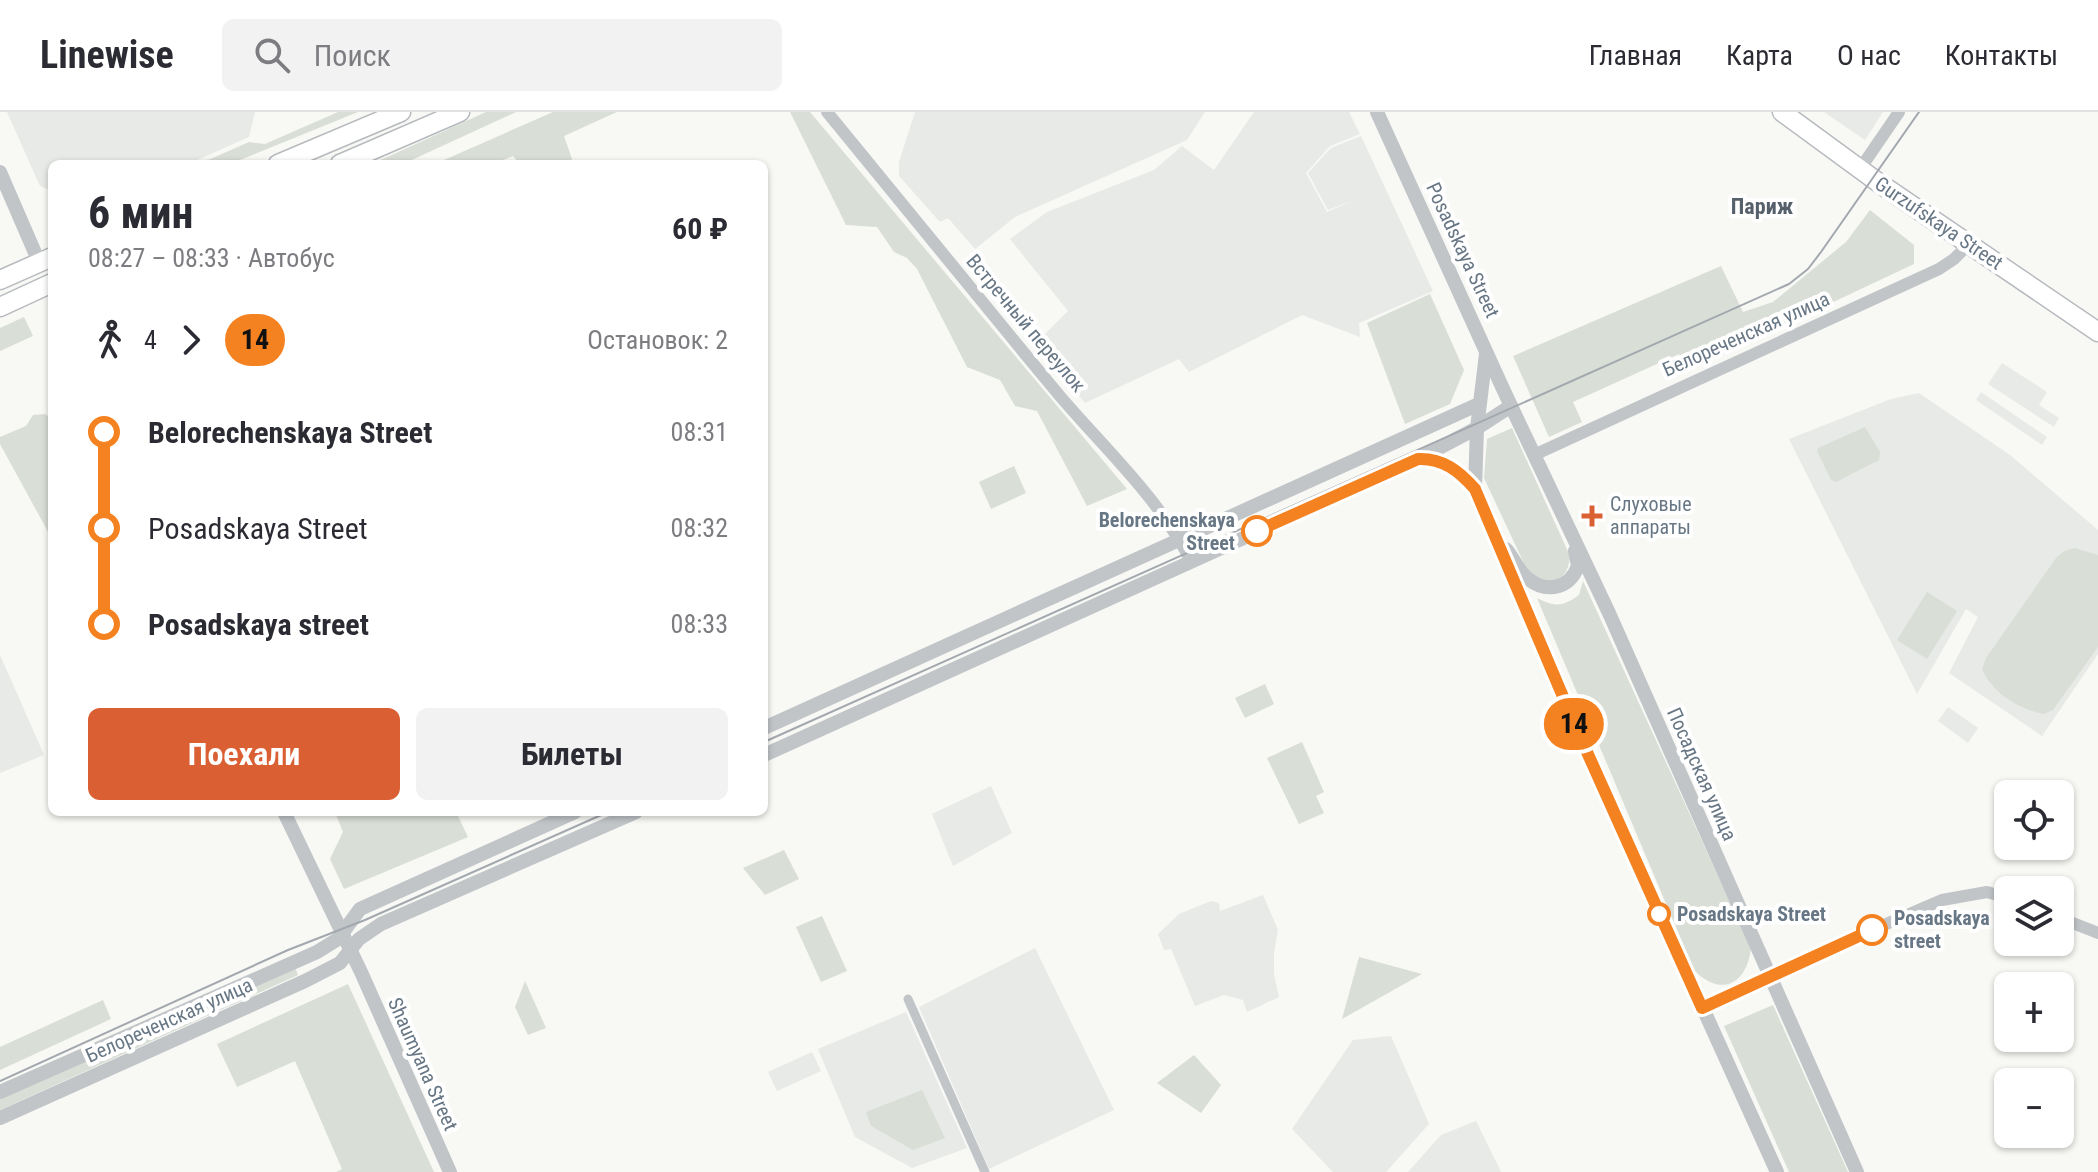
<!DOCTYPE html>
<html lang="ru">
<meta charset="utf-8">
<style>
:root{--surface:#fff;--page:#f2f2f3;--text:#2b2b33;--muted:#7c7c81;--line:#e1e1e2;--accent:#da6033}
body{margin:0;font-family:"Roboto Condensed",sans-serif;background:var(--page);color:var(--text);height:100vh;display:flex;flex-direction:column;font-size:30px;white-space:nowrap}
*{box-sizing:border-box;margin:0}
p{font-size:26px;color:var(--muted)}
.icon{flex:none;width:44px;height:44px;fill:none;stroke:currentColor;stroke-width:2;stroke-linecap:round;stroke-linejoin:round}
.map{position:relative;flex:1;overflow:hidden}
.details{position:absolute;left:48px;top:48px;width:720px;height:656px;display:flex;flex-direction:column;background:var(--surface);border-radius:12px;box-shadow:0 2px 6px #0004}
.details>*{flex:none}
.badge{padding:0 16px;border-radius:26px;font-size:28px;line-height:52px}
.fabs{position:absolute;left:1994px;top:668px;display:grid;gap:16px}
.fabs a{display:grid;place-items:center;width:80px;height:80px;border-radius:12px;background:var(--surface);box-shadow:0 2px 6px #0004;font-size:40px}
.map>.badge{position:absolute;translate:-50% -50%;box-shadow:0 0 0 4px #fff}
.legs{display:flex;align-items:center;gap:12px;height:88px;padding:0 40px;font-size:26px}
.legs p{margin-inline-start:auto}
.headline{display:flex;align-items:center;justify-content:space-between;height:136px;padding:0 40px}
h1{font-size:44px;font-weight:700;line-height:60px}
.primary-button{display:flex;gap:16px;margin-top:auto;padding:16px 40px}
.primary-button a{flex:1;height:92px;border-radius:12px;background:var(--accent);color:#fff;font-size:32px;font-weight:700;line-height:92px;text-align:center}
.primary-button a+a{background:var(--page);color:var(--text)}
ul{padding:0 40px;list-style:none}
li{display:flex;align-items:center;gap:28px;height:96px;font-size:30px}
li i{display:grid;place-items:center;width:12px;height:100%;margin:0 10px;background:currentColor}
li i::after{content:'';width:20px;height:20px;margin:-10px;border:6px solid;border-radius:50%;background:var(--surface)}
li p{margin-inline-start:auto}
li:first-child i{background:linear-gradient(#0000 50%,currentColor 0)}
li:last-child i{background:linear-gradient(currentColor 50%,#0000 0)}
header{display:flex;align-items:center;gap:48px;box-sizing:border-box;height:112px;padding:0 40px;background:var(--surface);border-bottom:2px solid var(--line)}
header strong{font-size:38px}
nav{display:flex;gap:44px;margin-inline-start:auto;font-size:28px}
.search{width:560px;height:72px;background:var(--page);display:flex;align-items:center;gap:20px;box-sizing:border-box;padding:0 28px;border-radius:12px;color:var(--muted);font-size:30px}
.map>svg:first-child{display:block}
.built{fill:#e8eae8}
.green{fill:#d9ded6}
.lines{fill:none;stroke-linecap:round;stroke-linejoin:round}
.primary-casing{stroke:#b6babe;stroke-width:21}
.pedestrian{stroke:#c1c5c8;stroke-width:9}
.minor{stroke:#c1c5c8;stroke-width:12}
.tertiary{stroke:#c1c5c8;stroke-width:14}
.primary{stroke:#fff;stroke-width:18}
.tram{stroke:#a2a8ae;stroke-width:2}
.line-1-casing{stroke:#fff;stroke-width:18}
.line-1{stroke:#f58220;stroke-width:12}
.poi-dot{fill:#da6033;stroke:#fff;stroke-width:3}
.stop-1-dot{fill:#fff;stroke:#f58220;stroke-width:4}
.labels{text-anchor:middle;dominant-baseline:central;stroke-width:8;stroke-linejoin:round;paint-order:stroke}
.street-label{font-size:20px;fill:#687785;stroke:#fff}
.poi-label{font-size:20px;fill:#687785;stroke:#fff;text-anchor:start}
.stop-label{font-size:20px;font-weight:bold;fill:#687785;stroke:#fff;text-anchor:start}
.neighbourhood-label{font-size:22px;font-weight:bold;fill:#56606a;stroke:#fff}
</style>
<header>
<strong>Linewise</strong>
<div class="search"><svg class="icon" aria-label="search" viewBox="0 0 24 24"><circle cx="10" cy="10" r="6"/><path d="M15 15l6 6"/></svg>Поиск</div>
<nav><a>Главная</a><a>Карта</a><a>О нас</a><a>Контакты</a></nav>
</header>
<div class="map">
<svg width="2098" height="1060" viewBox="0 0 2098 1060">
<rect width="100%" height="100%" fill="#f8f8f5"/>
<g class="built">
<path d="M7,0H255L249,25L188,52H52V79L40,74Z"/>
<path d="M915,0H1205L1187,28L1015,105L975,137L948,106L940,110L899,64V50Z"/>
<path d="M1254,0H1349L1360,22L1330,34L1306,61L1327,100L1352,89L1328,98L1308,61L1331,36L1361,24L1433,179L1359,211L1360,225L1302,203L1189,260L1179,247L1085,291L1034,233L1068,199L1010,127L1047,100L1154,58L1182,34L1214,58Z"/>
<path d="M1824,0H1883L1865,28Z"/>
<path d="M2002,251L2047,280L2039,293L2059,306L2054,315L1988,272Z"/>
<path d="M1981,280L2047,325L2042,333L1976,288Z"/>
<path d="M1919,281L2010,343L2098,418V542L2042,624L1949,561L1978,505L1966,497L1917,582L1789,327L1891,287Z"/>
<path d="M0,543L44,643L0,661Z"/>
<path d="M1948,595L1978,616L1968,631L1938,609Z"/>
<path d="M991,674L1012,721L953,754L932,702Z"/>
<path d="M1263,783L1278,818L1274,841V862L1279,885L1247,900L1243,888L1224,883L1195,894L1171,837L1164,838L1158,822L1179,802L1211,789L1219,791L1220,799Z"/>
<path d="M1035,836L1114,998L989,1057L919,895Z"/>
<path d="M906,900L967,1036L912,1056L855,1025L818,937Z"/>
<path d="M1391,924L1429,1012L1386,1060H1333L1292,1017L1353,928Z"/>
<path d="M812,940L821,959L777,979L768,960Z"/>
<path d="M1476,1009L1501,1060H1408L1441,1023Z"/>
</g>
<g class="green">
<path d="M338,0H358L230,52H199L249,30L265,32Z"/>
<path d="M486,0H516L403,52H372Z"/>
<path d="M553,0H617L564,24L572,47L569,52H520L513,44L493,52H435Z"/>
<path d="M790,0H810L1127,377L1087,394L1037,299L1015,294L1000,268L967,255L917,157L907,146L894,140L877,115L846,113Z"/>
<path d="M1870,98L1914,133V152L1689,258L1679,242L1573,290L1582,310L1549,325L1513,244L1721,154L1743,200L1773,190L1846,130Z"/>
<path d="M1430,182L1464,258L1450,292L1405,312L1367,211Z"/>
<path d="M24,205L33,224L0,239V216Z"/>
<path d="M45,302L52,307V427L0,332V325L26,314L33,303Z"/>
<path d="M1865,315L1880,340L1879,348L1836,370L1831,368L1817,339L1818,336Z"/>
<path d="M1512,316L1570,444C1568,472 1547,476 1527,458L1484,366L1487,327Z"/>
<path d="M1014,354L1026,381L991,397L979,370Z"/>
<path d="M2075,436L2098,443V535L2053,598L2044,602C2020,598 1992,581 1982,557L1986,546L2056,446L2064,439Z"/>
<path d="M1583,469L1751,836C1747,872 1721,886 1694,858L1537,486C1554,495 1563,495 1579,483Z"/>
<path d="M1927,480L1957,499L1927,547L1897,528Z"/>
<path d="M1265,572L1274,592L1245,606L1235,586Z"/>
<path d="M1302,630L1324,680L1316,684L1324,701L1299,712L1267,646Z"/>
<path d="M335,700H456L468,725L344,777L330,747L343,720Z"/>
<path d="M784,738L799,767L765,783L743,756Z"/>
<path d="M822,804L847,859L821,870L796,815Z"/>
<path d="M1359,845L1422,862L1342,907Z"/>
<path d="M295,855L298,863L0,998V987Z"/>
<path d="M525,869L546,916L528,923L515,895Z"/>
<path d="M348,872L434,1060H336L342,1057L295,949L237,975L217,932Z"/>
<path d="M103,888L111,907L0,958V935Z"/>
<path d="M1773,893L1848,1060H1789L1724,914Z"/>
<path d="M1194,943L1221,973L1201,1001L1157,971Z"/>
<path d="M922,978L945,1026L913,1038L871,1014L866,1000Z"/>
</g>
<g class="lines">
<defs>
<g id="primary">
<path d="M1782,0L1879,71L2098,220"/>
<path d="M278,52L401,0"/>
<path d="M340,52L460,0"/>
<path d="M0,168L52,145"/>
<path d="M0,195L52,171"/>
</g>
</defs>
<use href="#primary" class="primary-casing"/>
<path class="pedestrian" d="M908,887L985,1060"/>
<g class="minor">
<path d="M827,0C904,94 981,189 1059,283C1105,337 1158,385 1191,449"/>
<path d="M1860,57L1899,0"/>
<path d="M1534,343L1939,157L1954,147L1970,131"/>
<path d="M2060,806L2098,821"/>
<path d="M1772,866L1819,841L1942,788L1987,780L2008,786"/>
</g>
<g class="tertiary">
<path d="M1377,0L1504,279L1609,501L1857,1060"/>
<path d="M0,60L39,150"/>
<path d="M1418,347C1443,346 1459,359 1475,377L1578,620L1777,1060"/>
<path d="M1475,377L1477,316L1486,242"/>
<path d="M1506,437C1513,445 1517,456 1525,464C1544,482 1569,478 1578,454L1575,439"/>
<path d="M764,616L1479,292"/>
<path d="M764,643L1418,347L1477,316L1511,294"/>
<path d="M284,700L361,860L450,1060"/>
<path d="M1702,896L1772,866"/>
<path d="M0,980L317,840L338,827L360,797L575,700"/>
<path d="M0,1006L305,869L340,851L359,827L381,812L636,700"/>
</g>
<use href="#primary" class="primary"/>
<g class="tram">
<path d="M764,630L1789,172L1808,157L1821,140L1919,0"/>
<path d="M0,969L288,838L365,808L608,700"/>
</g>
</g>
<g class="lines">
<defs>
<path id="line-1" d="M1257,419L1418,347C1443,346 1459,359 1475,377L1578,620L1702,896L1872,818"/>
</defs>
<use href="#line-1" class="line-1-casing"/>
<use href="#line-1" class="line-1"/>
</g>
<path class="poi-dot" d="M1588 392h8v8h8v8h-8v8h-8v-8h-8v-8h8z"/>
<g class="stop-1-dot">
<circle cx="1257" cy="419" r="14"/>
<circle cx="1659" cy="802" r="10"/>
<circle cx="1872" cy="818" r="14"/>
</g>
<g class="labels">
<g class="street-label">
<text transform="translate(1939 111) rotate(34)">Gurzufskaya Street</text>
<text transform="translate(1463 138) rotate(65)">Posadskaya Street</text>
<text transform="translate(1026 211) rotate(50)">Встречный переулок</text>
<text transform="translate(1746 222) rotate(-24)">Белореченская улица</text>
<text transform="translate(1702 662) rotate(66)">Посадская улица</text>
<text transform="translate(169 908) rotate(-24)">Белореченская улица</text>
<text transform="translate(423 952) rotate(66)">Shaumyana Street</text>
</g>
<g class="poi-label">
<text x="1610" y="392">Слуховые<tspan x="1610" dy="23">аппараты</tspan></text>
</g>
<g class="stop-label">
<text x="1235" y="408" text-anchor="end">Belorechenskaya<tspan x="1235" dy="23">Street</tspan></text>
<text x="1677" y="802">Posadskaya Street</text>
<text x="1894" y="806">Posadskaya<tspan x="1894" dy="23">street</tspan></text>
</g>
<g class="neighbourhood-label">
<text x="1762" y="94">Париж</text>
</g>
</g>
</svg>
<div class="fabs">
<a><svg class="icon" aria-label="locate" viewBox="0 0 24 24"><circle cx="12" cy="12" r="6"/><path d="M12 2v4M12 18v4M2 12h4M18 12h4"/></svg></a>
<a><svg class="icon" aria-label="layers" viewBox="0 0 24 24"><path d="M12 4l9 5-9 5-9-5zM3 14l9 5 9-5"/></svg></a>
<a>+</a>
<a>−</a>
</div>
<b class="badge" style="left:1574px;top:612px;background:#f58220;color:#111">14</b>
<section class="details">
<div class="headline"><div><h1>6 мин</h1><p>08:27 – 08:33 · Автобус</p></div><b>60 ₽</b></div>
<div class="legs"><svg class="icon" aria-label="walk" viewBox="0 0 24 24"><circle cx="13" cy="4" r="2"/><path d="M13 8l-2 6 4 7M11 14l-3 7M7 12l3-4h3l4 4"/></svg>4<svg class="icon" aria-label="forward" viewBox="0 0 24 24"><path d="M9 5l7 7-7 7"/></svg><b class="badge" style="background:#f58220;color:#111">14</b><p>Остановок: 2</p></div>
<ul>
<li><i style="color:#f58220"></i><b>Belorechenskaya Street</b><p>08:31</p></li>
<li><i style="color:#f58220"></i><span>Posadskaya Street</span><p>08:32</p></li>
<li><i style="color:#f58220"></i><b>Posadskaya street</b><p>08:33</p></li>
</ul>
<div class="primary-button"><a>Поехали</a><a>Билеты</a></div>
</section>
</div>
